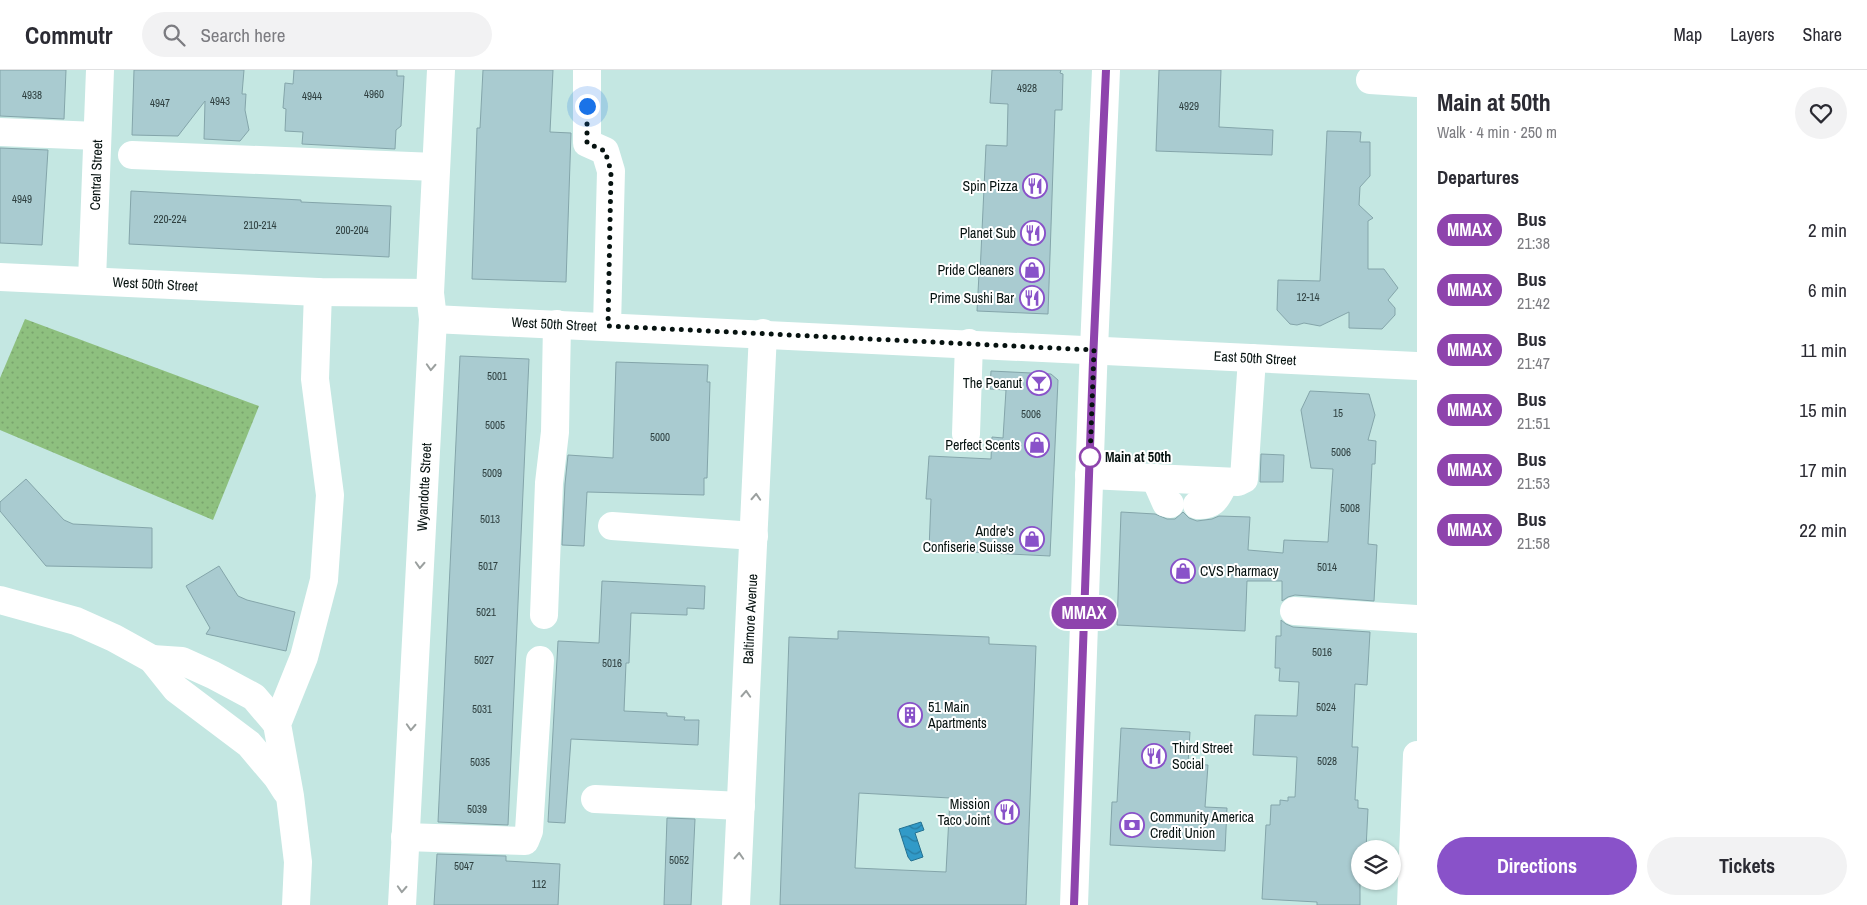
<!DOCTYPE html>
<meta charset="utf-8">
<style>
:root{--surface:#fff;--page:#f2f2f3;--text:#2b2b33;--muted:#7c7c81;--line:#e1e1e2;--accent:#8952c9}
body{margin:0;font-family:"Archivo Narrow",sans-serif;background:var(--page);color:var(--text);height:100vh;display:flex;flex-direction:column;font-size:19px;white-space:nowrap}
*{box-sizing:border-box;margin:0}
p{font-size:16px;color:var(--muted)}
.icon{flex:none;width:28px;height:28px;fill:none;stroke:currentColor;stroke-width:2;stroke-linecap:round;stroke-linejoin:round}
.map{position:relative;flex:1;overflow:hidden}
.drawer{display:flex;flex-direction:column;background:var(--surface);width:450px}
.drawer>*{flex:none}
.badge{padding:0 10px;border-radius:16px;font-size:18px;line-height:32px}
.tools{position:absolute;left:1351px;top:770px;display:grid;gap:10px}
.tools a{display:grid;place-items:center;width:50px;height:50px;border-radius:50%;background:var(--surface);box-shadow:0 1px 4px #0004;font-size:25px}
.you{position:absolute;width:25px;height:25px;margin:-12px;border:4px solid #fff;border-radius:50%;background:#1a73e8;box-shadow:0 0 0 8px #1a73e833}
.map>.badge{position:absolute;translate:-50% -50%;box-shadow:0 0 0 2px #fff}
h2{padding:0 20px;font-size:19px;line-height:45px}
.round{display:grid;place-items:center;flex:none;width:52px;height:52px;border-radius:26px;background:var(--page)}
.headline{display:flex;align-items:center;justify-content:space-between;height:85px;padding:0 20px}
h1{font-size:24px;font-weight:700;line-height:38px}
.button{display:flex;gap:10px;margin-top:auto;padding:10px 20px}
.button a{flex:1;height:58px;border-radius:30px;background:var(--accent);color:#fff;font-size:20px;font-weight:700;line-height:58px;text-align:center}
.button a+a{background:var(--page);color:var(--text)}
ul{padding:0;list-style:none}
li{display:flex;align-items:center;gap:15px;height:60px;padding:0 20px}
li div{flex:1}
li b{display:block;font-size:19px}
li em{font-style:normal}
li .badge{min-width:55px;font-weight:700;text-align:center}
header{display:flex;align-items:center;gap:30px;box-sizing:border-box;height:70px;padding:0 25px;background:var(--surface);border-bottom:1px solid var(--line)}
header strong{font-size:24px}
nav{display:flex;gap:28px;margin-inline-start:auto;font-size:18px}
.search{width:350px;height:45px;background:var(--page);display:flex;align-items:center;gap:12px;box-sizing:border-box;padding:0 18px;border-radius:28px;color:var(--muted);font-size:19px}
main{display:flex;flex:1;min-height:0}
.map>svg:first-child{display:block}
.park{fill:url(#park-dots)}
.water{fill:url(#water-waves);stroke:#247191}
.building{fill:#a9cbd0;stroke:#84a5aa;fill-rule:evenodd}
.lines{fill:none;stroke-linecap:round;stroke-linejoin:round}
.minor{stroke:#fff;stroke-width:28}
.oneway{stroke:#9ba09f}
.line-casing{stroke:#fff;stroke-width:11}
.line{stroke:#8e44ad;stroke-width:8}
.walk{stroke:#061210;stroke-width:5;stroke-dasharray:0 9}
.stop-dot{fill:#fff;stroke:#8e44ad;stroke-width:2.5}
.labels{text-anchor:middle;dominant-baseline:central;stroke-width:4;stroke-linejoin:round;paint-order:stroke}
.number-label{font-size:11px;fill:#2f4040}
.street-label{font-size:14px;fill:#061210;stroke:#fff}
.poi-label{font-size:14px;fill:#061210;stroke:#fff;text-anchor:end}
.stop-label{font-size:14px;font-weight:bold;fill:#061210;stroke:#fff;text-anchor:start}
</style>
<header>
<strong>Commutr</strong>
<div class="search"><svg class="icon" aria-label="search" viewBox="0 0 24 24"><circle cx="10" cy="10" r="6"/><path d="M15 15l6 6"/></svg>Search here</div>
<nav><a>Map</a><a>Layers</a><a>Share</a></nav>
</header>
<main>
<div class="map">
<svg width="1417" height="835" viewBox="0 0 1417 835">
<defs>
<pattern id="park-dots" width="8" height="8" patternUnits="userSpaceOnUse" patternTransform="scale(1.25)"><rect width="8" height="8" fill="#8ec07f"/><path d="M2 2h.1M6 6h.1" fill="none" stroke="#79a46d" stroke-width="1.8" stroke-linecap="round"/></pattern>
<pattern id="water-waves" width="16" height="10" patternUnits="userSpaceOnUse" patternTransform="scale(1.25)"><rect width="16" height="10" fill="#319ac8"/><path d="M0 5q4-4 8 0t8 0" fill="none" stroke="#287ca1"/></pattern>
</defs>
<rect width="100%" height="100%" fill="#c4e7e2"/>
<path class="park" d="M25,249L259,336L213,450L0,360V308Z"/>
<path class="water" d="M921,752L924,760L915,763L923,787L911,791L908,787L899,759Z"/>
<g class="building">
<path d="M0,0H66L64,49L0,46Z"/>
<path d="M134,0H244L242,24H246L245,40L249,60L240,71L204,69L205,31L178,66L132,65Z"/>
<path d="M294,0H397V6H404L401,56L396,60L395,79L302,74L303,62L285,61L286,39L283,38L285,13L293,14Z"/>
<path d="M483,0H553L550,62L571,63L566,212L472,209L477,58H480Z"/>
<path d="M992,0H1061L1060,3L1063,4L1062,40H1055L1048,244L977,241L979,204H980L986,75L1007,76L1008,34L990,33Z"/>
<path d="M1159,0H1221L1219,57L1273,60L1272,85L1156,81Z"/>
<path d="M1327,61L1361,62L1360,72H1370V106L1360,117L1359,135L1373,148L1368,151V199H1384L1398,218L1388,230L1395,238V245L1382,259L1349,258V242L1320,256L1304,253L1297,255L1290,254L1277,240L1278,210L1320,211Z"/>
<path d="M0,78L48,80L42,175L0,173Z"/>
<path d="M131,121L301,130V132L391,136L389,187L129,174Z"/>
<path d="M460,286L529,289L508,755L438,752Z"/>
<path d="M616,292L708,295L707,312H710L707,408H704V425L587,422L584,476L562,475L565,414L568,385L613,388Z"/>
<path d="M991,301L1051,304L1058,310L1050,486L929,480L931,429H926L929,386L991,389L992,367L1003,368L1006,320L990,319Z"/>
<path d="M1310,321L1369,324L1375,345L1368,370L1376,371L1375,394H1372L1368,474L1377,475L1374,531L1295,525L1288,527L1282,531V511H1247L1245,561L1117,555L1121,442L1155,444L1167,449H1175L1183,442L1189,448L1197,451L1212,449L1219,446L1250,447L1248,480L1283,483L1284,470L1328,472L1333,399L1311,398L1301,340Z"/>
<path d="M1261,384L1284,385L1283,412H1260Z"/>
<path d="M26,409L64,450L73,454L152,458V498L46,496L0,441V432Z"/>
<path d="M219,496L238,526L247,530L295,542L286,581L206,564L210,558L186,516Z"/>
<path d="M602,511L705,516L704,539L687,538V545L631,543L629,593H626L624,641L667,643V646L685,647L684,650H699L698,675L571,669L565,753L548,752L558,571L599,573Z"/>
<path d="M1281,550L1286,554L1293,557L1370,562L1367,615L1355,614L1352,677H1358L1355,730H1358V738L1368,739L1366,779H1360V835H1317V832L1262,829L1266,755H1270L1271,735H1280V730L1288,731V727H1295L1297,687L1253,685L1255,645L1297,646L1299,612L1279,611L1280,598H1275L1276,566H1281Z"/>
<path d="M838,561L989,567V574L1036,576L1026,835H780L789,567L838,569ZM859,723L950,728L946,802L855,798Z"/>
<path d="M1121,658L1190,662L1188,694L1208,695L1205,737L1227,738L1225,781L1110,775L1112,732H1117Z"/>
<path d="M667,748L695,749L691,835H664Z"/>
<path d="M437,784L506,786V791L560,794L558,835H434Z"/>
</g>
<g class="lines">
<g class="minor">
<path d="M587,0V73L605,81L611,101L607,256"/>
<path d="M1370,10L1417,13"/>
<path d="M0,62L97,66"/>
<path d="M132,85L436,97"/>
<path d="M0,207L318,222L430,223"/>
<path d="M92,210L100,0"/>
<path d="M433,249L1417,296"/>
<path d="M966,364L969,273"/>
<path d="M1089,405L1238,412L1244,409L1252,288"/>
<path d="M1155,408L1166,433L1170,434"/>
<path d="M1197,435C1216,436 1217,426 1225,412"/>
<path d="M612,456L754,466"/>
<path d="M0,530L76,551L114,568L152,589L176,619L249,674L277,707L286,721"/>
<path d="M1294,541L1417,549"/>
<path d="M544,545L549,413L555,362L557,254"/>
<path d="M152,589L182,591L213,605L254,627L277,654"/>
<path d="M595,729L741,736"/>
<path d="M405,767L525,771L529,761L540,590"/>
<path d="M296,835L298,792L290,726L277,654L304,587L324,510L330,425L315,309L318,222"/>
<path d="M402,835L433,249L430,223L441,0"/>
<path d="M736,835L763,263"/>
<path d="M1074,835L1093,302L1106,0"/>
<path d="M1411,835L1417,685"/>
</g>
</g>
<defs><path id="oneway-chevron" d="M-2-3.5L2.5 0L-2 3.5" fill="none" stroke-width="1.6" stroke-linecap="round" stroke-linejoin="round" transform="scale(1.25)"/></defs>
<g class="oneway">
<use href="#oneway-chevron" transform="translate(431 297) rotate(93)"/>
<use href="#oneway-chevron" transform="translate(756 427) rotate(-87)"/>
<use href="#oneway-chevron" transform="translate(420 495) rotate(93)"/>
<use href="#oneway-chevron" transform="translate(746 624) rotate(-87)"/>
<use href="#oneway-chevron" transform="translate(411 657) rotate(93)"/>
<use href="#oneway-chevron" transform="translate(739 786) rotate(-87)"/>
<use href="#oneway-chevron" transform="translate(402 819) rotate(93)"/>
</g>
<g class="lines">
<defs>
<path id="line" d="M1074,835L1093,291L1106,0"/>
</defs>
<use href="#line" class="line-casing"/>
<use href="#line" class="line"/>
<path class="walk" d="M587,36V73L605,81L611,101L608,256L1094,280L1090,389V387"/>
</g>
<defs>
<symbol id="restaurant-ring" viewBox="-11 -11 22 22"><circle r="9.5" fill="#fff" stroke="#8952c9" stroke-width="1.5"/><path d="M-5-6h1v4h1v-4h1v4h1v-4h1v5L-1.5 .5V6h-2V.5L-5-1ZM5-6V6H3V1.5H1.5Q1.5-4 5-6Z" fill="#8952c9"/></symbol>
<symbol id="shop-ring" viewBox="-11 -11 22 22"><circle r="9.5" fill="#fff" stroke="#8952c9" stroke-width="1.5"/><path d="M-5-2.5h2.3a2.7 3.5 0 0 1 5.4 0H5L5.5 6h-11ZM-1.5-2.5h3a1.5 2.3 0 0 0-3 0Z" fill="#8952c9"/></symbol>
<symbol id="bar-ring" viewBox="-11 -11 22 22"><circle r="9.5" fill="#fff" stroke="#8952c9" stroke-width="1.5"/><path d="M-6-5H6L.8 .8V4.5H3.5V6h-7V4.5H-.8V.8Z" fill="#8952c9"/></symbol>
<symbol id="building-ring" viewBox="-11 -11 22 22"><circle r="9.5" fill="#fff" stroke="#8952c9" stroke-width="1.5"/><path d="M-4-6H4V6H1V3H-1V6H-4ZM-2.5-4.3h1.7v1.8h-1.7ZM.8-4.3h1.7v1.8H.8ZM-2.5-1h1.7V.8h-1.7ZM.8-1h1.7V.8H.8Z" fill="#8952c9"/></symbol>
<symbol id="bank-ring" viewBox="-11 -11 22 22"><circle r="9.5" fill="#fff" stroke="#8952c9" stroke-width="1.5"/><path d="M-6-4H6V4H-6ZM0-2.3a2.3 2.3 0 1 0 0 4.6a2.3 2.3 0 1 0 0-4.6Z" fill="#8952c9"/></symbol>
</defs>
<g fill-rule="evenodd">
<use href="#restaurant-ring" x="1021" y="102" width="28" height="28"/>
<use href="#restaurant-ring" x="1019" y="149" width="28" height="28"/>
<use href="#shop-ring" x="1018" y="186" width="28" height="28"/>
<use href="#restaurant-ring" x="1018" y="214" width="28" height="28"/>
<use href="#bar-ring" x="1025" y="299" width="28" height="28"/>
<use href="#shop-ring" x="1023" y="361" width="28" height="28"/>
<use href="#shop-ring" x="1018" y="455" width="28" height="28"/>
<use href="#shop-ring" x="1169" y="487" width="28" height="28"/>
<use href="#building-ring" x="896" y="631" width="28" height="28"/>
<use href="#restaurant-ring" x="1140" y="672" width="28" height="28"/>
<use href="#restaurant-ring" x="993" y="728" width="28" height="28"/>
<use href="#bank-ring" x="1118" y="741" width="28" height="28"/>
</g>
<circle class="stop-dot" cx="1090" cy="387" r="10"/>
<g class="labels">
<g class="number-label">
<text x="1027" y="18">4928</text>
<text x="374" y="24">4960</text>
<text x="32" y="25">4938</text>
<text x="312" y="26">4944</text>
<text x="220" y="31">4943</text>
<text x="160" y="33">4947</text>
<text x="1189" y="36">4929</text>
<text x="22" y="129">4949</text>
<text x="170" y="149">220-224</text>
<text x="260" y="155">210-214</text>
<text x="352" y="160">200-204</text>
<text x="1308" y="227">12-14</text>
<text x="497" y="306">5001</text>
<text x="1338" y="343">15</text>
<text x="1031" y="344">5006</text>
<text x="495" y="355">5005</text>
<text x="660" y="367">5000</text>
<text x="1341" y="382">5006</text>
<text x="492" y="403">5009</text>
<text x="1350" y="438">5008</text>
<text x="490" y="449">5013</text>
<text x="488" y="496">5017</text>
<text x="1327" y="497">5014</text>
<text x="486" y="542">5021</text>
<text x="1322" y="582">5016</text>
<text x="484" y="590">5027</text>
<text x="612" y="593">5016</text>
<text x="1326" y="637">5024</text>
<text x="482" y="639">5031</text>
<text x="1327" y="691">5028</text>
<text x="480" y="692">5035</text>
<text x="477" y="739">5039</text>
<text x="679" y="790">5052</text>
<text x="464" y="796">5047</text>
<text x="539" y="814">112</text>
</g>
<g class="street-label">
<text transform="translate(96 105) rotate(-88)">Central Street</text>
<text transform="translate(155 214) rotate(3)">West 50th Street</text>
<text transform="translate(554 254) rotate(3)">West 50th Street</text>
<text transform="translate(1255 288) rotate(3)">East 50th Street</text>
<text transform="translate(424 417) rotate(-87)">Wyandotte Street</text>
<text transform="translate(750 549) rotate(-87)">Baltimore Avenue</text>
</g>
<g class="poi-label">
<text x="1018" y="116">Spin Pizza</text>
<text x="1016" y="163">Planet Sub</text>
<text x="1014" y="200">Pride Cleaners</text>
<text x="1014" y="228">Prime Sushi Bar</text>
<text x="1022" y="313">The Peanut</text>
<text x="1020" y="375">Perfect Scents</text>
<text x="1014" y="461">Andre's<tspan x="1014" dy="16">Confiserie Suisse</tspan></text>
<text x="1200" y="501" text-anchor="start">CVS Pharmacy</text>
<text x="928" y="637" text-anchor="start">51 Main<tspan x="928" dy="16">Apartments</tspan></text>
<text x="1172" y="678" text-anchor="start">Third Street<tspan x="1172" dy="16">Social</tspan></text>
<text x="990" y="734">Mission<tspan x="990" dy="16">Taco Joint</tspan></text>
<text x="1150" y="747" text-anchor="start">Community America<tspan x="1150" dy="16">Credit Union</tspan></text>
</g>
<g class="stop-label">
<text x="1105" y="387">Main at 50th</text>
</g>
</g>
</svg>
<div class="tools">
<a><svg class="icon" aria-label="layers" viewBox="0 0 24 24"><path d="M12 4l9 5-9 5-9-5zM3 14l9 5 9-5"/></svg></a>
</div>
<div class="you" style="left:587px;top:36px"></div>
<b class="badge" style="left:1084px;top:543px;background:#8e44ad;color:#fff">MMAX</b>
</div>
<section class="drawer">
<div class="headline"><div><h1>Main at 50th</h1><p>Walk · 4 min · 250 m</p></div><a class="round"><svg class="icon" aria-label="heart" viewBox="0 0 24 24"><path d="M12 20l-8-8c-3-5 5-10 8-4 3-6 11-1 8 4z"/></svg></a></div>
<h2>Departures</h2>
<ul>
<li><span class="badge" style="background:#8e44ad;color:#fff">MMAX</span><div><b>Bus</b><p>21:38</p></div><em>2 min</em></li>
<li><span class="badge" style="background:#8e44ad;color:#fff">MMAX</span><div><b>Bus</b><p>21:42</p></div><em>6 min</em></li>
<li><span class="badge" style="background:#8e44ad;color:#fff">MMAX</span><div><b>Bus</b><p>21:47</p></div><em>11 min</em></li>
<li><span class="badge" style="background:#8e44ad;color:#fff">MMAX</span><div><b>Bus</b><p>21:51</p></div><em>15 min</em></li>
<li><span class="badge" style="background:#8e44ad;color:#fff">MMAX</span><div><b>Bus</b><p>21:53</p></div><em>17 min</em></li>
<li><span class="badge" style="background:#8e44ad;color:#fff">MMAX</span><div><b>Bus</b><p>21:58</p></div><em>22 min</em></li>
</ul>
<div class="button"><a>Directions</a><a>Tickets</a></div>
</section>
</main>
